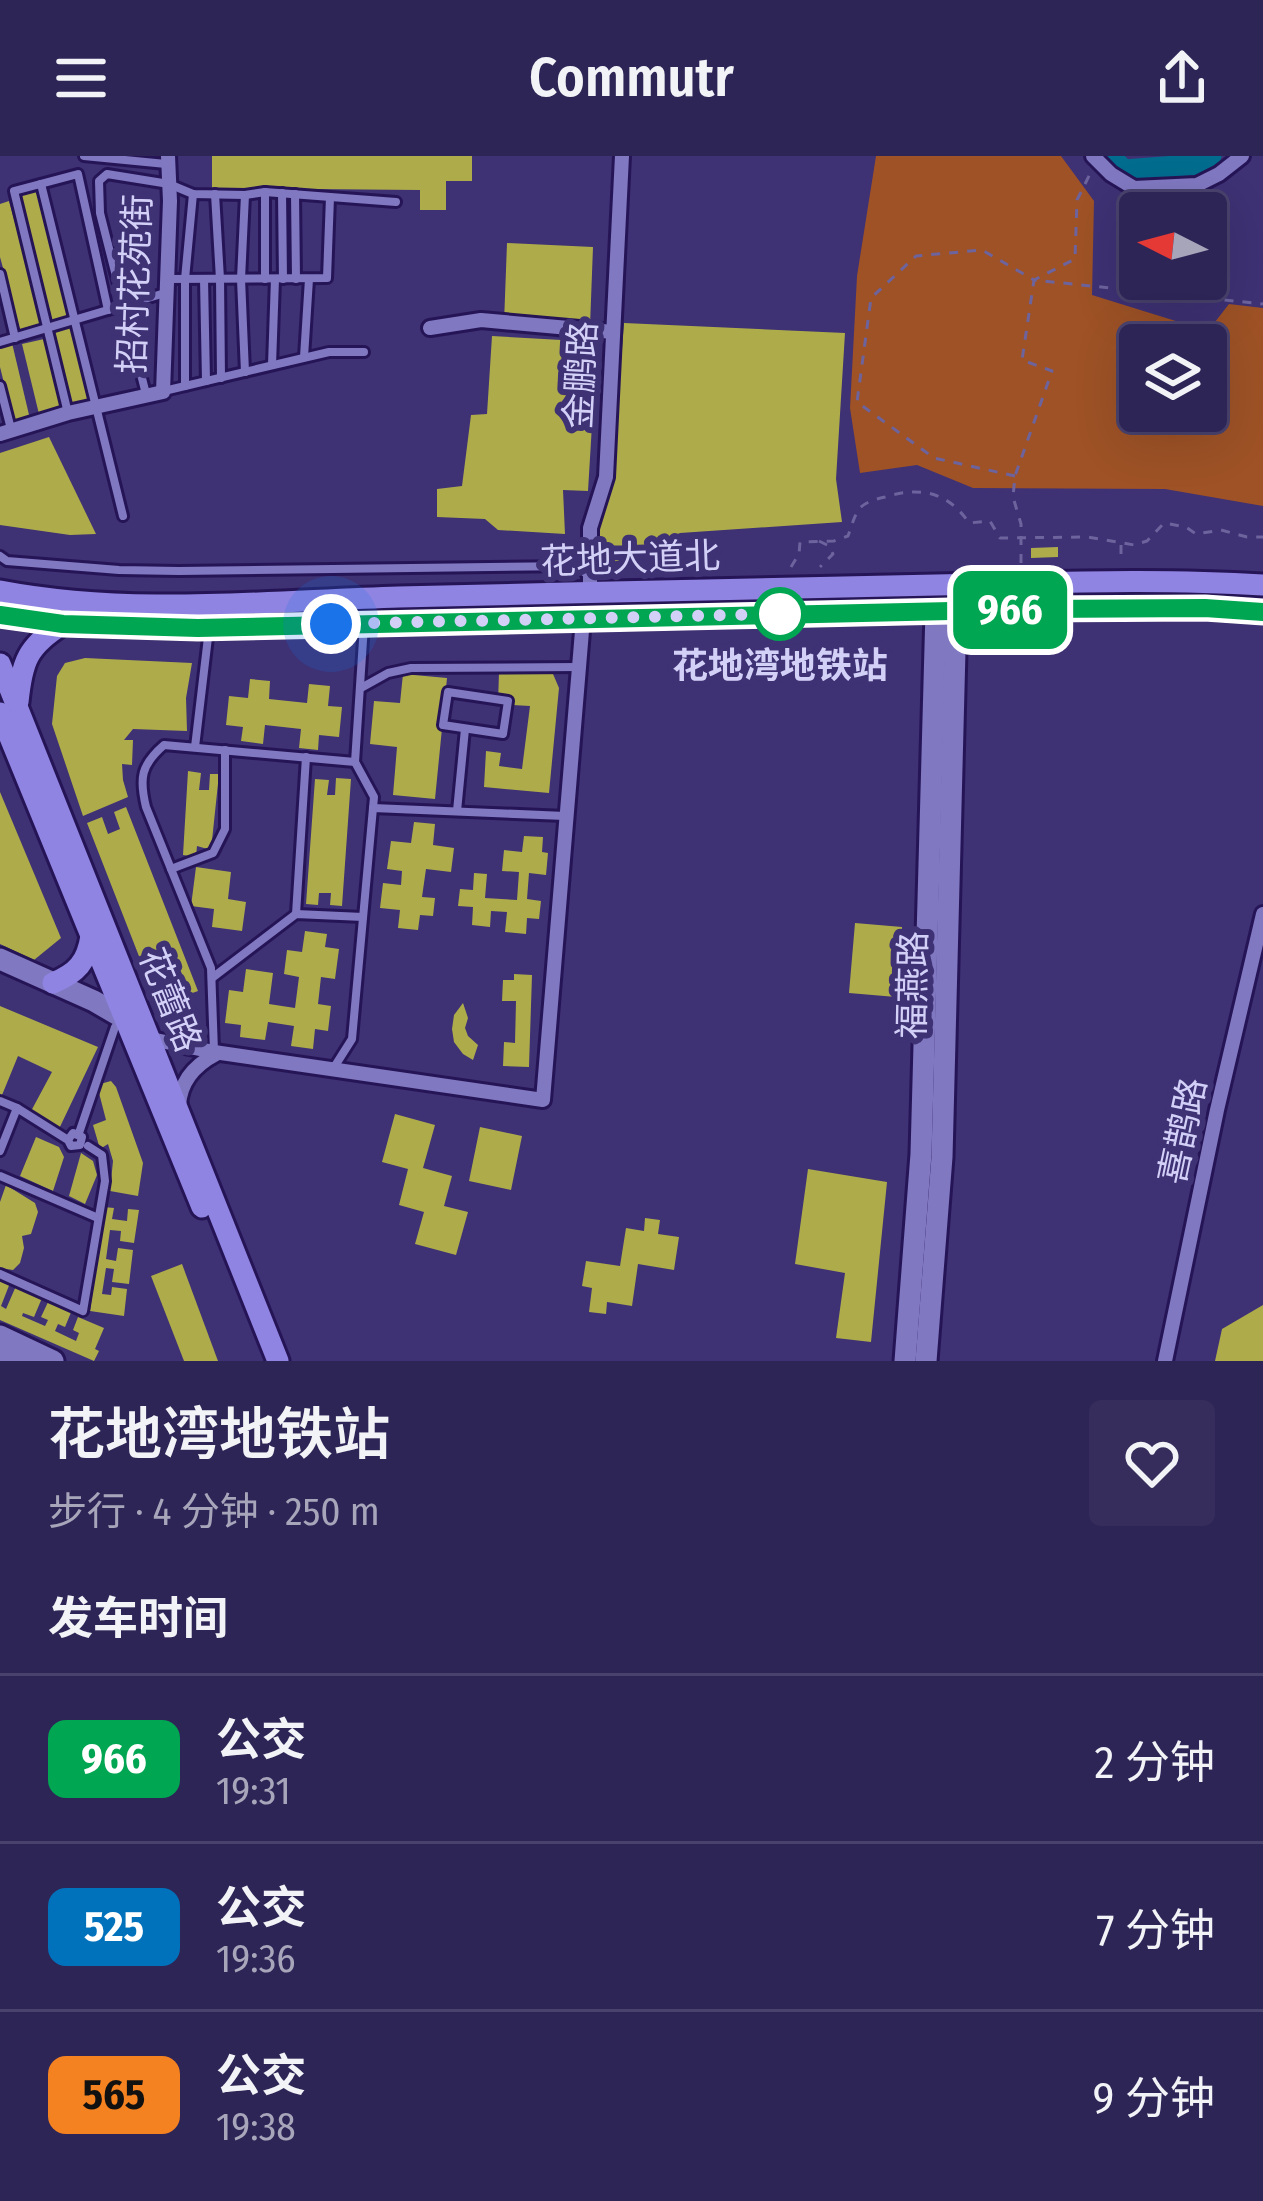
<!DOCTYPE html>
<html lang="zh">
<meta charset="utf-8">
<style>
:root{--surface:#2e2557;--page:#362d5d;--text:#f1f3f6;--muted:#a7a5ba;--line:#49426d}
body{margin:0;font-family:"Fira Sans Condensed","Noto Sans SC",sans-serif;background:var(--page);color:var(--text);height:100vh;display:flex;flex-direction:column;font-size:45px;white-space:nowrap}
*{box-sizing:border-box;margin:0}
p{font-size:39px;color:var(--muted)}
.icon{flex:none;width:66px;height:66px;fill:none;stroke:currentColor;stroke-width:2;stroke-linecap:round;stroke-linejoin:round}
.map{position:relative;height:1205px;overflow:hidden}
.drawer{display:flex;flex-direction:column;background:var(--surface);flex:1}
.drawer>*{flex:none}
.badge{padding:0 24px;border-radius:18px;font-size:42px;line-height:78px}
.needle{width:78px;rotate:276deg}
.buttons{position:absolute;left:1119px;top:36px;display:grid;gap:24px}
.buttons a{display:grid;place-items:center;width:108px;height:108px;border-radius:12px;background:var(--surface);box-shadow:0 12px 48px #0002,0 0 0 3px var(--line);font-size:60px}
.you{position:absolute;width:60px;height:60px;margin:-30px;border:9px solid #fff;border-radius:50%;background:#1a73e8;box-shadow:0 0 0 18px #1a73e833}
.map>.badge{position:absolute;translate:-50% -50%;box-shadow:0 0 0 6px #fff}
h2{padding:0 48px;font-size:45px;line-height:108px}
.round{display:grid;place-items:center;flex:none;width:126px;height:126px;border-radius:12px;background:var(--page)}
.headline{display:flex;align-items:center;justify-content:space-between;height:204px;padding:0 48px}
h1{font-size:57px;font-weight:600;line-height:90px}
ul{padding:0;list-style:none}
li{display:flex;align-items:center;gap:36px;height:168px;padding:0 48px;border-top:3px solid var(--line)}
li div{flex:1}
li b{display:block;font-size:45px}
li em{font-style:normal}
li .badge{min-width:132px;font-weight:700;text-align:center}
header{display:flex;justify-content:space-between;align-items:center;height:156px;padding:0 48px;background:var(--surface);font-size:54px;font-weight:600}
.map>svg:first-child{display:block}
.green{fill:#9e5226;fill-rule:evenodd}
.lines{fill:none;stroke-linecap:round;stroke-linejoin:round}
.river{stroke:#026c8e;stroke-width:21}
.building{fill:#aeac4a}
.lane-casing{stroke:#261556;stroke-width:14}
.street-casing{stroke:#261556;stroke-width:20}
.secondary-casing{stroke:#261556;stroke-width:27}
.primary-casing{stroke:#261556;stroke-width:27}
.path{stroke:#6d639d;stroke-width:3;stroke-dasharray:9 9;stroke-linecap:butt}
.lane{stroke:#8078c1;stroke-width:8}
.street{stroke:#8078c1;stroke-width:14}
.secondary{stroke:#8078c1;stroke-width:21}
.primary{stroke:#9084e2;stroke-width:21}
.line-casing{stroke:#fff;stroke-width:27}
.line{stroke:#00a651;stroke-width:18}
.walk{stroke:#d3d0f8;stroke-width:12;stroke-dasharray:0 21.6}
.stop-dot{fill:#fff;stroke:#00a651;stroke-width:6}
.labels{text-anchor:middle;dominant-baseline:central;stroke-width:12;stroke-linejoin:round;paint-order:stroke}
.street-label{font-size:36px;fill:#d3d0f8;stroke:#3e3174}
.stop-label{font-size:36px;font-weight:bold;fill:#d3d0f8;stroke:#3e3174}
</style>
<header><svg class="icon" aria-label="menu" viewBox="0 0 24 24"><path d="M4 6h16M4 12h16M4 18h16"/></svg>Commutr<svg class="icon" aria-label="share" viewBox="0 0 24 24"><path d="M12 15V3M7 8l5-5 5 5M5 13v7h14v-7"/></svg></header>
<div class="map">
<svg width="1263" height="1205" viewBox="0 0 1263 1205">
<rect width="100%" height="100%" fill="#3e3174"/>
<path class="green" d="M876,0H1061L1094,45L1092,139L1208,175L1229,148L1263,152V350L1165,333L973,332L917,309L860,317L850,252L857,120ZM1140,189H1206V255H1140Z"/>
<g class="lines">
<path class="river" d="M1110,0L1124,14L1201,8L1211,0"/>
</g>
<g class="building">
<path d="M212,0H472V25H446V54H420V34L212,32Z"/>
<path d="M36,35L70,161L52,166L18,40Z"/>
<path d="M9,45L43,168L20,174L0,101V48Z"/>
<path d="M507,87L593,91L590,170L504,167Z"/>
<path d="M624,167L845,177L836,323L842,366L680,377L626,404L598,407V367L611,331Z"/>
<path d="M72,171L90,245L70,250L51,176Z"/>
<path d="M492,180L597,186L588,335L563,334L565,378L498,374L485,363L437,361V333L462,330L471,259L487,258Z"/>
<path d="M44,183L61,253L39,258L22,188Z"/>
<path d="M12,187L30,263L14,267L0,211V191Z"/>
<path d="M49,281L96,378L70,379L0,369V297Z"/>
<path d="M1058,391V401L1031,402V392Z"/>
<path d="M85,502L192,507L186,542L187,575L133,573L124,584H133L132,609L122,608L123,624L128,641L83,660L52,568L57,520L65,507Z"/>
<path d="M543,514L553,518L559,532L549,637L484,631L486,595L501,597L499,610L522,613L530,550L498,548L499,516Z"/>
<path d="M403,518L447,522L435,643L393,639L397,591L370,588L374,545L400,547Z"/>
<path d="M250,523L270,525L269,543L307,547L309,528L330,530L328,550L342,551L339,581L319,579L318,594L299,592L301,573L265,569L263,588L241,585L243,571L226,569L229,540L248,542Z"/>
<path d="M188,615L201,617L199,634H209L210,618H219L211,694L197,690L196,701L183,699Z"/>
<path d="M336,622L351,623L342,750L330,749L331,737H319L318,749L306,748L315,623L329,624L327,639H335Z"/>
<path d="M0,636L61,782L34,804L0,788Z"/>
<path d="M126,651L198,835L184,840L178,827L171,830L178,847L160,854L87,667L102,661L108,678L120,673L114,656Z"/>
<path d="M414,666L435,668L433,689L454,692L451,716L426,713L422,741L435,742L433,760L420,759L418,774L398,772L400,754L380,752L383,727L401,729L402,715L387,713L391,685L411,687Z"/>
<path d="M524,680L543,681L542,696L548,697L546,719L529,717L527,743L541,745L539,763L527,762L526,778L505,776L507,756L491,755L490,771L472,769L473,751L458,750L460,733L473,734L474,717L487,718L485,742L517,744L519,716L502,715L504,694L522,696Z"/>
<path d="M196,711L231,716L228,743L246,746L242,775L212,771L214,753L191,750Z"/>
<path d="M855,767L902,771L896,841L849,837Z"/>
<path d="M305,775L327,778L325,791L339,793L335,823L321,821L318,848L331,850L328,875L315,873L313,893L291,890L294,870L268,866L265,884L240,881L241,869L225,867L229,834L243,836L246,813L273,817L269,848L295,852L299,821L284,818L287,794L302,796Z"/>
<path d="M514,818L532,819L529,911L503,910L504,886L515,887L516,845H502L503,824H514Z"/>
<path d="M463,847L468,862L465,872L468,880L478,889L473,904L463,898L454,886L452,873L454,859Z"/>
<path d="M0,850L98,891L58,975L30,957L52,916L18,900L0,944Z"/>
<path d="M111,925L116,931L143,1007L138,1040L110,1035L113,1005L108,988L100,993L93,969L106,964L98,933L100,928Z"/>
<path d="M395,958L435,969L423,1012L452,1020L444,1050L468,1056L456,1099L415,1088L424,1056L399,1049L408,1013L382,1006Z"/>
<path d="M480,971L522,980L511,1034L469,1025Z"/>
<path d="M36,981L59,991L64,1001L53,1035L20,1020Z"/>
<path d="M81,997L93,1005L97,1019L85,1048L69,1040Z"/>
<path d="M808,1013L887,1026L871,1186L836,1182L845,1117L795,1108Z"/>
<path d="M6,1029L35,1047L38,1056L31,1078L22,1080L24,1092L20,1107L13,1114L0,1112V1046Z"/>
<path d="M104,1051L114,1052L112,1063L127,1065L128,1053L139,1054L134,1087L120,1085L121,1075L110,1074L106,1103L116,1105L118,1092L133,1094L129,1128L112,1126L114,1113L106,1112L102,1138L111,1139L112,1131L127,1133L124,1160L90,1155Z"/>
<path d="M645,1062L660,1064L658,1078L679,1081L674,1114L638,1108L632,1150L607,1146L606,1158L589,1156L592,1132L582,1130L586,1105L620,1110L626,1072L644,1075Z"/>
<path d="M182,1108L218,1205H184L151,1120Z"/>
<path d="M0,1123L10,1127L1,1150L6,1153L16,1130L42,1142L34,1161L23,1157L22,1160L45,1170L48,1164L41,1161L49,1144L72,1154L65,1171L58,1168L55,1175L76,1185L79,1177L73,1174L78,1161L104,1172L95,1193L99,1195L94,1205L0,1164Z"/>
<path d="M1263,1149V1205H1215L1222,1173Z"/>
</g>
<g class="lines">
<defs>
<g id="lane">
<path d="M84,0L166,8"/>
<path d="M41,28L123,360"/>
<path d="M265,36V123"/>
<path d="M282,37L283,123"/>
<path d="M215,38L220,123L221,222"/>
<path d="M295,38L296,123"/>
<path d="M245,39L241,123L245,216"/>
<path d="M0,118L15,182"/>
<path d="M169,123L327,122L330,41"/>
<path d="M204,123L206,225"/>
<path d="M0,186L165,137"/>
<path d="M304,201L309,123"/>
<path d="M272,209L275,123"/>
<path d="M0,230L11,273"/>
<path d="M185,230V123L193,38"/>
<path d="M164,235L329,196H364"/>
<path d="M146,238L100,57L99,25L107,18L169,28L193,38L245,39L265,36L396,46"/>
<path d="M68,257L14,35L78,18L108,154"/>
<path d="M0,400L7,405L119,414L179,415L576,410L588,419"/>
<path d="M361,532L388,517L411,512L579,511"/>
<path d="M448,536L508,545L503,578L443,569Z"/>
<path d="M195,591L209,473"/>
<path d="M373,652L565,660"/>
<path d="M457,655L465,573"/>
<path d="M171,713L213,697L225,673V594"/>
<path d="M296,758L306,601"/>
<path d="M212,822L296,758L363,761"/>
<path d="M214,895L211,812L146,651C139,622 141,609 164,589L355,606"/>
<path d="M333,913L352,883L374,641L355,606L364,469"/>
<path d="M0,945L17,952L68,984L71,990L80,989L82,981L73,977L68,984"/>
<path d="M79,977L115,871"/>
<path d="M0,995L17,952"/>
<path d="M0,1020L98,1062"/>
<path d="M0,1118L83,1155L105,1025L102,999L88,990"/>
</g>
<g id="street">
<path d="M1093,0L1111,18L1134,32L1197,29L1219,18L1242,0"/>
<path d="M430,172L481,164L613,176"/>
<path d="M0,278L68,257L163,236L170,45L168,0"/>
<path d="M590,439V372L606,321L622,0"/>
<path d="M151,883L214,896L543,944L583,463"/>
<path d="M179,950C180,925 195,909 216,898"/>
<path d="M1165,1205L1217,954L1263,758"/>
</g>
<g id="secondary">
<path d="M0,803L94,845L132,867"/>
<path d="M0,1180L53,1205"/>
<path d="M0,1196L19,1205"/>
<path d="M905,1205L921,998L936,455"/>
<path d="M926,1205L942,1001L956,455"/>
</g>
<g id="primary">
<path d="M0,435C131,460 267,445 399,441C578,437 757,432 936,429C1044,427 1155,422 1263,429"/>
<path d="M0,459L63,468L198,472L1036,453L1205,452L1263,456"/>
<path d="M0,508L278,1205"/>
<path d="M18,546C22,506 27,490 63,468"/>
<path d="M0,557L202,1051"/>
<path d="M53,827C77,817 87,806 91,780"/>
</g>
</defs>
<use href="#lane" class="lane-casing"/>
<use href="#street" class="street-casing"/>
<use href="#secondary" class="secondary-casing"/>
<use href="#primary" class="primary-casing"/>
<g class="path">
<path d="M1015,320L934,302L857,246L871,142L916,100L982,94L1034,124L1075,103L1077,44L1091,16"/>
<path d="M819,385L829,390L833,398L820,411"/>
<path d="M1121,389V405"/>
<path d="M1021,407V368L1013,341L1015,320L1052,215L1022,204L1034,124L1263,148"/>
<path d="M791,411L799,398L800,386L834,385L848,380C851,372 854,360 859,353C865,346 876,343 885,341C921,330 948,336 969,367L990,365L1000,382L1088,381L1134,389L1147,385L1164,367L1186,371L1196,378L1221,374L1247,381H1263"/>
</g>
<use href="#lane" class="lane"/>
<use href="#street" class="street"/>
<use href="#secondary" class="secondary"/>
<use href="#primary" class="primary"/>
</g>
<g class="lines">
<defs>
<path id="line" d="M0,459L63,468L198,472L1036,453L1205,452L1263,456"/>
</defs>
<use href="#line" class="line-casing"/>
<use href="#line" class="line"/>
<path class="walk" d="M331,468L780,458"/>
</g>
<circle class="stop-dot" cx="780" cy="458" r="24"/>
<g class="labels">
<g class="street-label">
<text transform="translate(135 128) rotate(-88)">招村花苑街</text>
<text transform="translate(581 219) rotate(-87)">金鹏路</text>
<text transform="translate(630 403) rotate(-2)">花地大道北</text>
<text transform="translate(913 829) rotate(-89)">福燕路</text>
<text transform="translate(170 844) rotate(68)">花蕾路</text>
<text transform="translate(1183 975) rotate(-78)">喜鹊路</text>
</g>
<g class="stop-label">
<text x="780" y="510">花地湾地铁站</text>
</g>
</g>
</svg>
<div class="buttons">
<a><svg class="needle" viewBox="-14 -14 28 28"><path d="M0-13l5 13h-10z" fill="#e53935"/><path d="M0 13l5-13h-10z" fill="#a7a5ba"/></svg></a>
<a><svg class="icon" aria-label="layers" viewBox="0 0 24 24"><path d="M12 4l9 5-9 5-9-5zM3 14l9 5 9-5"/></svg></a>
</div>
<div class="you" style="left:331px;top:468px"></div>
<b class="badge" style="left:1010px;top:454px;background:#00a651;color:#fff">966</b>
</div>
<section class="drawer">
<div class="headline"><div><h1>花地湾地铁站</h1><p>步行 · 4 分钟 · 250 m</p></div><a class="round"><svg class="icon" aria-label="heart" viewBox="0 0 24 24"><path d="M12 20l-8-8c-3-5 5-10 8-4 3-6 11-1 8 4z"/></svg></a></div>
<h2>发车时间</h2>
<ul>
<li><span class="badge" style="background:#00a651;color:#fff">966</span><div><b>公交</b><p>19:31</p></div><em>2 分钟</em></li>
<li><span class="badge" style="background:#0072bc;color:#fff">525</span><div><b>公交</b><p>19:36</p></div><em>7 分钟</em></li>
<li><span class="badge" style="background:#f58220;color:#111">565</span><div><b>公交</b><p>19:38</p></div><em>9 分钟</em></li>
</ul>
</section>
